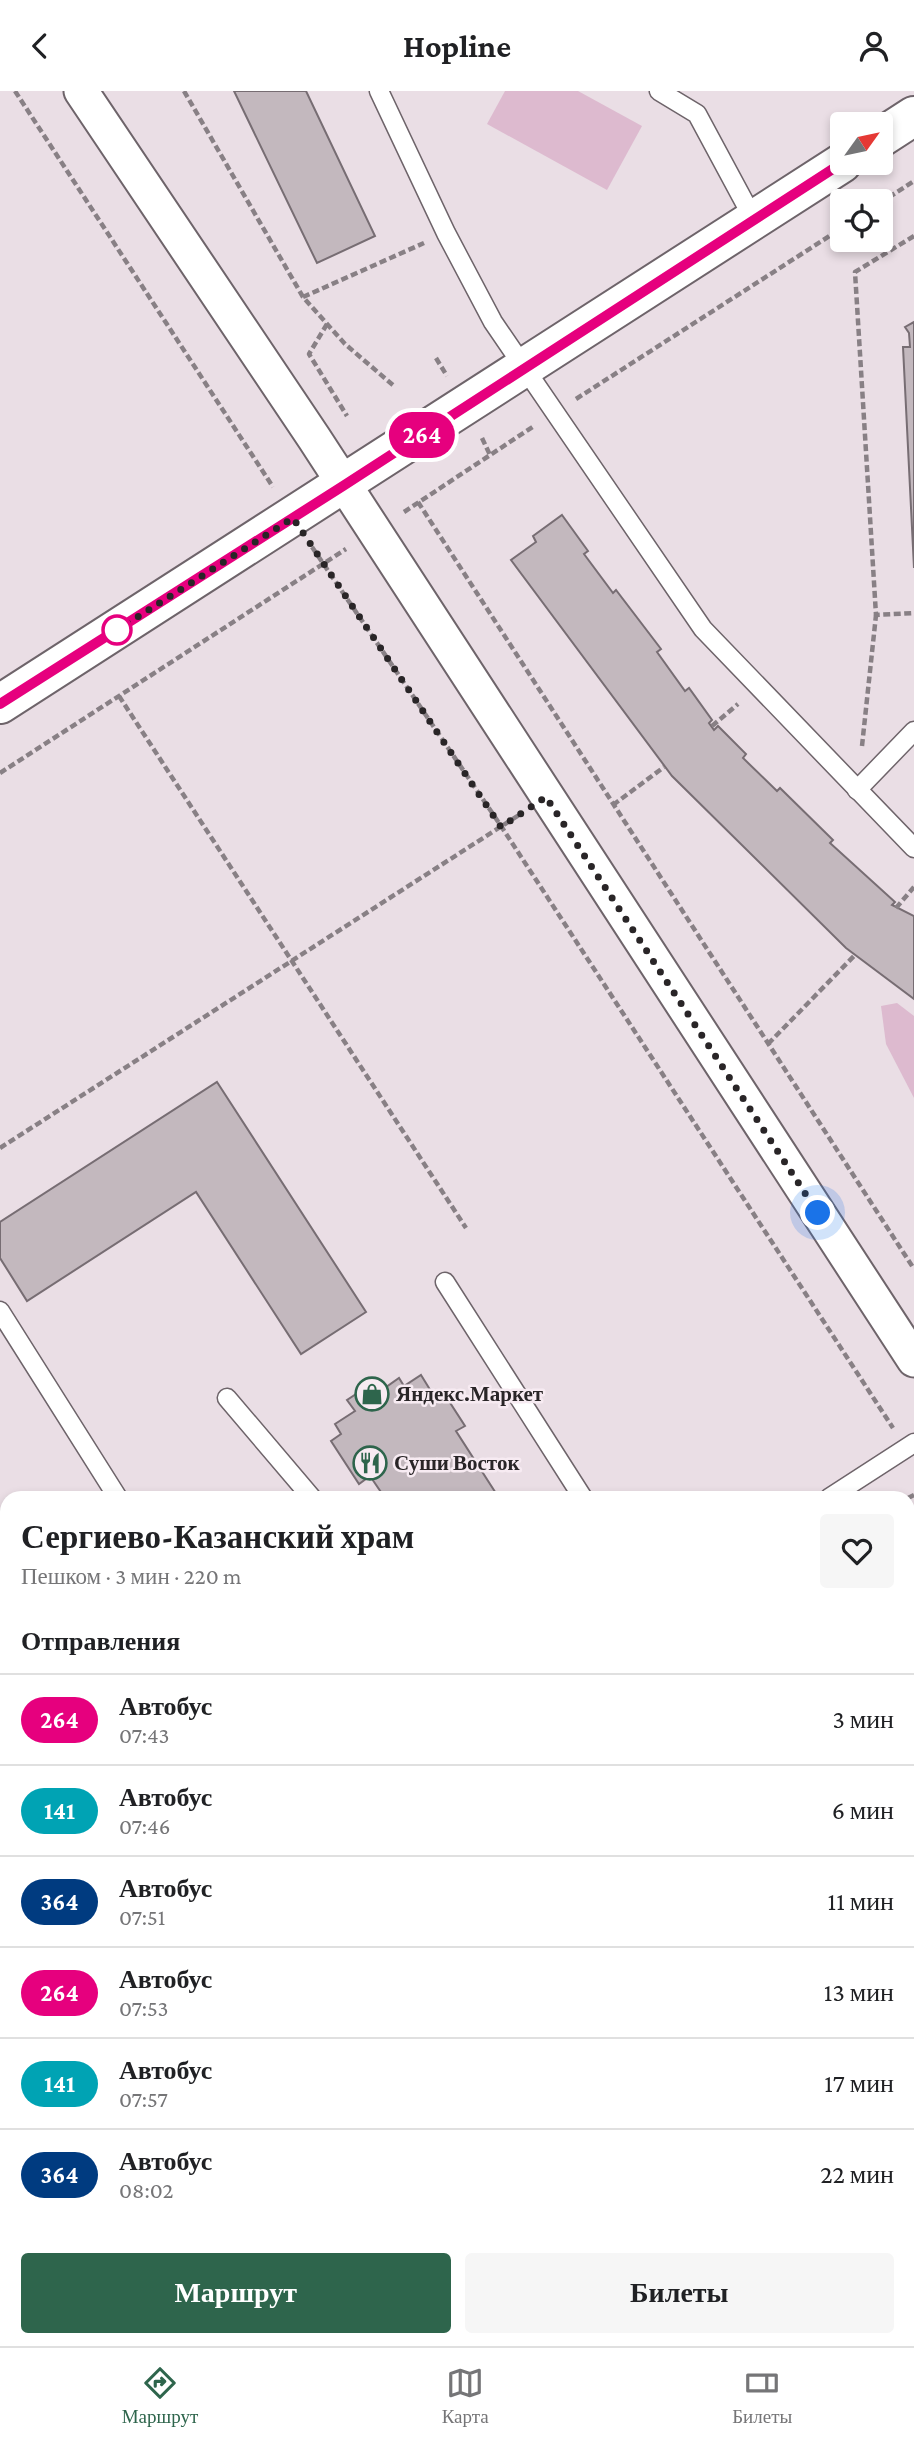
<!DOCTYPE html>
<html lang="ru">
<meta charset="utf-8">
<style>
:root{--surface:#fff;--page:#f6f6f6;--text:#202124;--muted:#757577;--line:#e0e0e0;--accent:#2e654c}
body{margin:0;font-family:"Crimson Pro",serif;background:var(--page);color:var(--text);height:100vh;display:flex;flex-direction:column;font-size:26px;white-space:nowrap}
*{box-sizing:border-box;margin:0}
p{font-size:23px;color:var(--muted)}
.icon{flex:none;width:38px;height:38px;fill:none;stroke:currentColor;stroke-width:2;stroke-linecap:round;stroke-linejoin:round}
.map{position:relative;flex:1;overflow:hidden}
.drawer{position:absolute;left:0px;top:1400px;width:915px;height:856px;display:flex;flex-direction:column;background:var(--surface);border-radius:21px 21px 0 0;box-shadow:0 4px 10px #0003}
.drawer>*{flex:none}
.badge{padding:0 14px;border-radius:23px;font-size:24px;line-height:46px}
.needle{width:46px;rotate:57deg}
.controls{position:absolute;left:830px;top:21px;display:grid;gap:14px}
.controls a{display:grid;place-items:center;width:63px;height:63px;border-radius:7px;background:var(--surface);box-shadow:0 4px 10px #0003;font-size:35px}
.you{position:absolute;width:35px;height:35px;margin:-18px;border:5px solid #fff;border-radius:50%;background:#1a73e8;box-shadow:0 0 0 10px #1a73e833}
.map>.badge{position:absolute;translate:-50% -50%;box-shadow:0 0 0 4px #fff}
h2{padding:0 21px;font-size:26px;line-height:63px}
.round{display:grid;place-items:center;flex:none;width:74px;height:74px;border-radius:7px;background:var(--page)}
.summary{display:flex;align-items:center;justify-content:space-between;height:119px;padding:0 21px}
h1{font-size:33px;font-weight:700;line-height:52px}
.primary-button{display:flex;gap:14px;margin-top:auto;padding:14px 21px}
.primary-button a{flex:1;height:80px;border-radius:7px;background:var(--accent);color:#fff;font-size:28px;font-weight:700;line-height:80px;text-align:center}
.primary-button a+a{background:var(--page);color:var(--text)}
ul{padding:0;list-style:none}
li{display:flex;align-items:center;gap:21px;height:91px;padding:0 21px;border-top:2px solid var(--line)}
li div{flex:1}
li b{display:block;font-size:26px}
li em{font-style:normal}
li .badge{min-width:77px;font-weight:700;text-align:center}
header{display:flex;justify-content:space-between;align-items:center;height:91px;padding:0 21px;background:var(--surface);font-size:32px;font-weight:700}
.menu{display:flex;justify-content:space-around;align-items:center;height:98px;border-top:2px solid var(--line);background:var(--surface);font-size:19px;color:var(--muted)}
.menu a{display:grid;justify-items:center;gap:4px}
.menu .selected{color:var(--accent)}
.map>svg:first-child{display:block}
.green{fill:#ddbacf}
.building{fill:#c3b8be;stroke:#776d73;stroke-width:2}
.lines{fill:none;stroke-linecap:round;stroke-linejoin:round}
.service-casing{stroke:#6e646a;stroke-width:21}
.minor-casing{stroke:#6e646a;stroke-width:37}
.tertiary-casing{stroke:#6e646a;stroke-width:42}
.path{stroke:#888085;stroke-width:4.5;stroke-dasharray:7 3.5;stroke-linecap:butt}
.service{stroke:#fff;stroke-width:18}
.minor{stroke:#fff;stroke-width:33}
.tertiary{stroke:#fff;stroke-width:38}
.line-casing{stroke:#fff;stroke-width:16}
.line{stroke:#e6007e;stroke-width:10}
.walk{stroke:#292527;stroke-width:7;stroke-dasharray:0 12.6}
.stop-dot{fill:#fff;stroke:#e6007e;stroke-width:3.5}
.labels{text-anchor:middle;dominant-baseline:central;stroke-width:5;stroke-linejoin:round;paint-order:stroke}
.poi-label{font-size:21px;font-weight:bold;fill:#292527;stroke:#f7ebf2;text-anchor:start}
</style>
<header><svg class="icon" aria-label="back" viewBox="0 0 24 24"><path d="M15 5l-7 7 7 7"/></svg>Hopline<svg class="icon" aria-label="person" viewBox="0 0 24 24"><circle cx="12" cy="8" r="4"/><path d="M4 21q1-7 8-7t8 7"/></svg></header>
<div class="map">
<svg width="914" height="2255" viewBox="0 0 914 2255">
<rect width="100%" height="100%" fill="#eadee5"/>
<g class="green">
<path d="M505,0H578L642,35L607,99L487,33Z"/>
<path d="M897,912L914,925V1007L886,953L881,915Z"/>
<path d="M447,2249H545L549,2255H438Z"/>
</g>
<g class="building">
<path d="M234,0H306L375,145L317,172Z"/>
<path d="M914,231V477L903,256H910L909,242L905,236Z"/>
<path d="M562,424L588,460L584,463L613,502L616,499L661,558L657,561L685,600L689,597L712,629L709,632L714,639L718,635L746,663L743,667L777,700L780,697L833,749L830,752L895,811L892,814L914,825V908L846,857L672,685L511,469L536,451L533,445Z"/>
<path d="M217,991L366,1221L301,1263L196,1101L27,1210L0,1167V1131Z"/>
<path d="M421,1284L437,1310L445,1304L465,1335L456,1340L499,1407H385L370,1385L359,1393L331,1350L341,1343L335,1333L355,1320L347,1309L373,1292L379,1301L399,1287L404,1295Z"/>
<path d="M7,1838V1887L0,1891V1842Z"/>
<path d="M0,2026L7,2037V2161L0,2166Z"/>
<path d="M7,2210V2249H145L149,2255H0V2214Z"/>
</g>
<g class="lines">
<defs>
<g id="service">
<path d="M379,0L446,142L493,231L703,538L914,757"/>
<path d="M659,0L697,23L754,129"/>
<path d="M857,699L914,640"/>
<path d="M445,1191L583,1407"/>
<path d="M0,1220L118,1407"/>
<path d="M227,1307L312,1407"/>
<path d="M829,1407L914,1352"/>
<path d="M0,1952L7,1948"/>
<path d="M246,2249L250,2255"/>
<path d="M616,2249L620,2255"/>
<path d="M655,2249L659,2255"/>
</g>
<path id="minor" d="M81,0L314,347L914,1269"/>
<g id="tertiary">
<path d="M880,47L914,25"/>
<path d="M0,613L842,72"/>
</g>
</defs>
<use href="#service" class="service-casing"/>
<use href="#minor" class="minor-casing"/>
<use href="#tertiary" class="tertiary-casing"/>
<g class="path">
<path d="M15,0L273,396"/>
<path d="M184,0L303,206L345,253L394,295"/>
<path d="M880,112L914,90"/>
<path d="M914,145L855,181L876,524L914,522"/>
<path d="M303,206L424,152"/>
<path d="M327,233L309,263L347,325"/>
<path d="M436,267L447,285"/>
<path d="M576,308L842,137"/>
<path d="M482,347L490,364"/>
<path d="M418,411L914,1178"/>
<path d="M404,421L534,335"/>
<path d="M312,456L501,735L893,1337"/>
<path d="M119,605L466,1137"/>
<path d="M712,635L738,613"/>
<path d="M862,655L876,524"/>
<path d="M0,682L346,458"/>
<path d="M613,714L664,676"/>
<path d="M896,817L914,796"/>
<path d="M768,953L855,864"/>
<path d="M0,1057L519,724"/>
<path d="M908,1407L914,1404"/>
<path d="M908,1794L914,1790"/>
<path d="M908,1889L914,1886"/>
<path d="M908,2187L914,2183"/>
<path d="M800,2255L810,2249"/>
</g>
<use href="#service" class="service"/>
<use href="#minor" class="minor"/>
<use href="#tertiary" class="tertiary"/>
</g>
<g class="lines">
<defs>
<path id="line" d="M0,613L343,395L842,72"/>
</defs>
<use href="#line" class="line-casing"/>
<use href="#line" class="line"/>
<path class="walk" d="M117,539L293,427L501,736L546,706L818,1122"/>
</g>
<defs>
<symbol id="shop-ring" viewBox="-11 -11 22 22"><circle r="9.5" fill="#f7ebf2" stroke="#2e654c" stroke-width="1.5"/><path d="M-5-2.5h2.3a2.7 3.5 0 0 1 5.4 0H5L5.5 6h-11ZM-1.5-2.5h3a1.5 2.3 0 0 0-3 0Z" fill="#2e654c"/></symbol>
<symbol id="restaurant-ring" viewBox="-11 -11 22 22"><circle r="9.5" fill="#f7ebf2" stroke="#2e654c" stroke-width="1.5"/><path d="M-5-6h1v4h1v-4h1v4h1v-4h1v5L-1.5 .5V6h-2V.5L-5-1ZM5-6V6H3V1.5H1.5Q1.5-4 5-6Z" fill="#2e654c"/></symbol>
</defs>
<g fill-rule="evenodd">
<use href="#shop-ring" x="353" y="1284" width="38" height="38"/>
<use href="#restaurant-ring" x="351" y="1353" width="38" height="38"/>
</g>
<circle class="stop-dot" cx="117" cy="539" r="14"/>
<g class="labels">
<g class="poi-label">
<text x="396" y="1303">Яндекс.Маркет</text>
<text x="394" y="1372">Суши Восток</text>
</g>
</g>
</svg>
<div class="controls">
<a><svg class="needle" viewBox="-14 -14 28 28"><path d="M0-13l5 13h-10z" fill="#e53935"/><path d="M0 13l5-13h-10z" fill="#757577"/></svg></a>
<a><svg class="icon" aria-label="locate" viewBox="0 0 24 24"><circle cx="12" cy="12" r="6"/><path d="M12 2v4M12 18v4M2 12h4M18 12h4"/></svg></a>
</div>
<div class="you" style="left:818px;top:1122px"></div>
<b class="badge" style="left:422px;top:344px;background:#e6007e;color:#fff">264</b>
<section class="drawer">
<div class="summary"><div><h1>Сергиево-Казанский храм</h1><p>Пешком · 3 мин · 220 m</p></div><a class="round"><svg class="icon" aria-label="heart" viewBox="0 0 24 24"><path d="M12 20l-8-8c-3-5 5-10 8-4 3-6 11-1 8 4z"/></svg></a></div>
<h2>Отправления</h2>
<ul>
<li><span class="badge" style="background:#e6007e;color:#fff">264</span><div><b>Автобус</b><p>07:43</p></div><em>3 мин</em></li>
<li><span class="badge" style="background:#00a3b4;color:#fff">141</span><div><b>Автобус</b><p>07:46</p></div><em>6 мин</em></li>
<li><span class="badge" style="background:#003b80;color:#fff">364</span><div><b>Автобус</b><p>07:51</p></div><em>11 мин</em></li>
<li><span class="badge" style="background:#e6007e;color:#fff">264</span><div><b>Автобус</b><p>07:53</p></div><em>13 мин</em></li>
<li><span class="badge" style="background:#00a3b4;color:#fff">141</span><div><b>Автобус</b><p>07:57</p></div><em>17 мин</em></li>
<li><span class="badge" style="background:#003b80;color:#fff">364</span><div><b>Автобус</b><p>08:02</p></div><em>22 мин</em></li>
</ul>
<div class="primary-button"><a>Маршрут</a><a>Билеты</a></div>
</section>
</div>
<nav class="menu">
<a class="selected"><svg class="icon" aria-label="directions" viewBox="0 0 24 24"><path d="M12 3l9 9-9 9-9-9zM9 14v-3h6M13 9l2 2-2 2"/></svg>Маршрут</a>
<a><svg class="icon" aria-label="map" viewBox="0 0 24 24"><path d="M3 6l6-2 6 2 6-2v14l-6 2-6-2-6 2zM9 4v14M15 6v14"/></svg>Карта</a>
<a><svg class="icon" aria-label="tickets" viewBox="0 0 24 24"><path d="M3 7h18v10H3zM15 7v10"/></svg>Билеты</a>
</nav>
